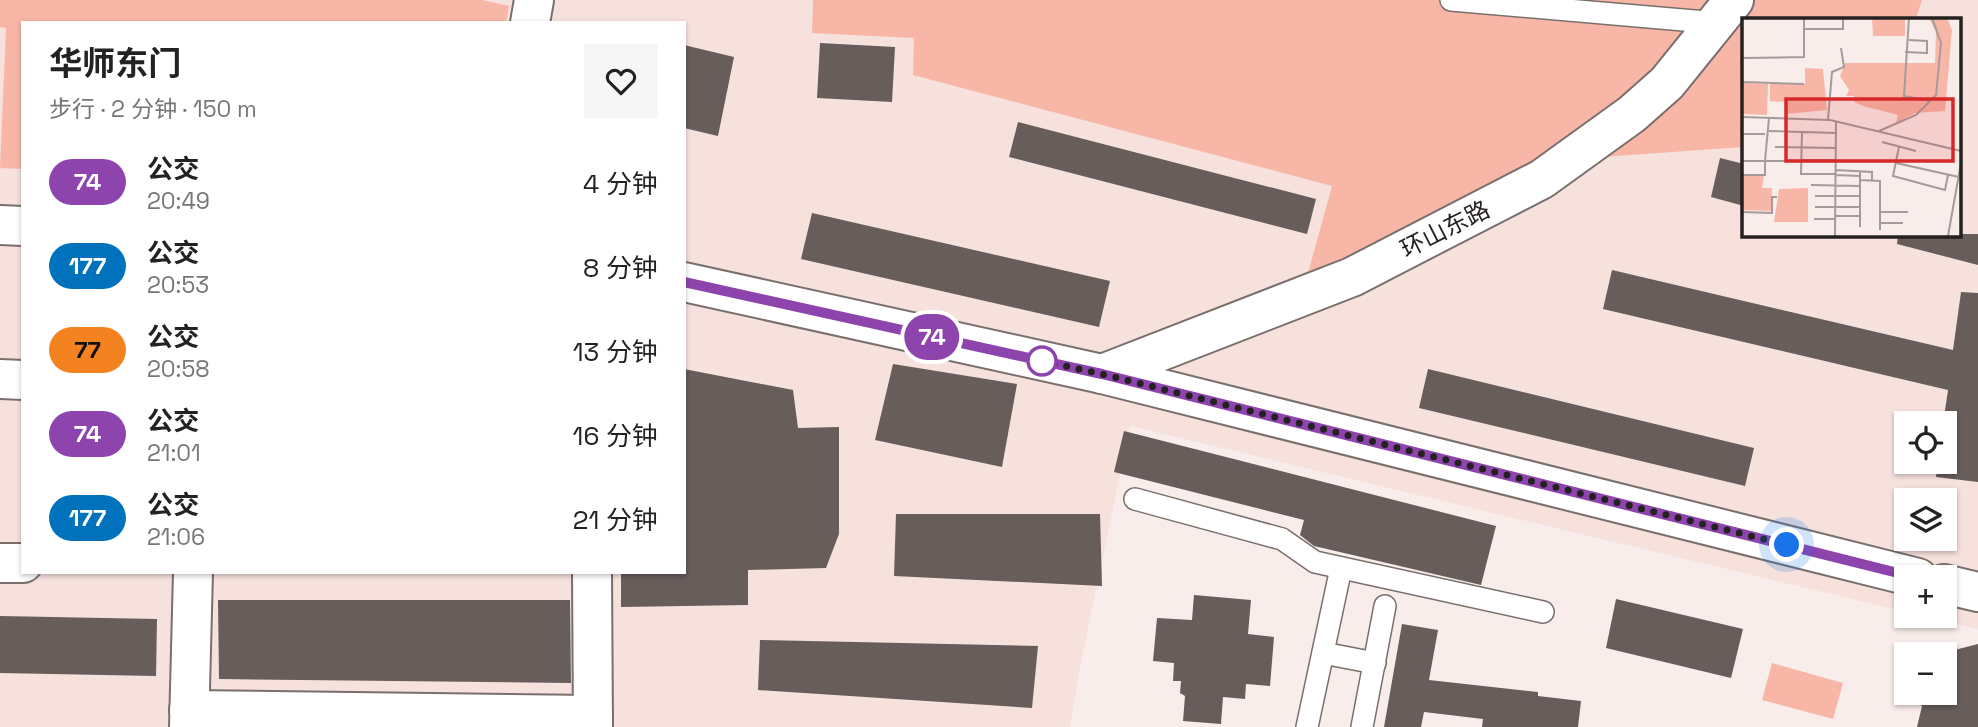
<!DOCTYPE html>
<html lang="zh">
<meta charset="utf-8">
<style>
:root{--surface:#fff;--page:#f6f6f6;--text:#222;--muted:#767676}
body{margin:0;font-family:"Space Grotesk","Noto Sans SC",sans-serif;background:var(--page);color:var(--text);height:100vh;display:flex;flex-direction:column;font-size:26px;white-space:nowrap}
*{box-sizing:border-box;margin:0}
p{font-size:23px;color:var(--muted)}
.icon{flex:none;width:38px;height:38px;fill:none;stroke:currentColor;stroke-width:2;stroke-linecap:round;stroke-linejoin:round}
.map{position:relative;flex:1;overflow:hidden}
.side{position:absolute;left:21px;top:21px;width:665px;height:553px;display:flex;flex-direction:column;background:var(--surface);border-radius:0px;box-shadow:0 2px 5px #0004}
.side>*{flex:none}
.badge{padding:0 14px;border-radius:23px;font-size:24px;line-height:46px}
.buttons{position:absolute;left:1894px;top:411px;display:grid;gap:14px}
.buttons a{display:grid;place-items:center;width:63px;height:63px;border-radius:0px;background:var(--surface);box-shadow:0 2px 5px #0004;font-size:35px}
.you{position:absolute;width:35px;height:35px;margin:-18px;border:5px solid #fff;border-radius:50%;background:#1a73e8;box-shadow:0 0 0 10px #1a73e833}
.map>.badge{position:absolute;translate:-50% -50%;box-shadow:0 0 0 4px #fff}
.round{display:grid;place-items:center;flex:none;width:74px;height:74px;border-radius:0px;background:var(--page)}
.head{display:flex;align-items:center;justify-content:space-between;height:119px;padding:0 28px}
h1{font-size:33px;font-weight:700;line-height:52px}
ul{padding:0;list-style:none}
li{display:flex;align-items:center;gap:21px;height:84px;padding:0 28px}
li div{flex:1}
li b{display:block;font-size:26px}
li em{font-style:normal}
li .badge{min-width:77px;font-weight:700;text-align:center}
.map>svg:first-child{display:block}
.built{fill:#f6e1dd;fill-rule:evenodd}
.green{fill:#f8b6a7}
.building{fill:#675d5b}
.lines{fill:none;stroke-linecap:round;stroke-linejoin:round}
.service-casing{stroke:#796f6c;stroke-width:24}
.minor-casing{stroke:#796f6c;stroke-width:42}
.service{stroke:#fff;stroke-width:21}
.minor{stroke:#fff;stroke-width:38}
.line-casing{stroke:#fff;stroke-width:16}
.line{stroke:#8e44ad;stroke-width:10}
.walk{stroke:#252120;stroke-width:7;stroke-dasharray:0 12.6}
.stop-dot{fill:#fff;stroke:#8e44ad;stroke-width:3.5}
.labels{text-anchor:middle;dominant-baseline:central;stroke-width:7;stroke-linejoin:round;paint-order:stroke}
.street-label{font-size:24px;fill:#252120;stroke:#fdfdfd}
.inset-road{fill:none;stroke:#a49b9a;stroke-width:2}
.view{fill:#d62828;fill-opacity:0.15;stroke:#d62828;stroke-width:3.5}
.inset-edge{fill:none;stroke:#252120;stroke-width:3.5}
</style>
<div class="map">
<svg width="1978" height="727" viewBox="0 0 1978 727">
<rect width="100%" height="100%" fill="#f9edeb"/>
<path class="built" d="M0,0H1978V629L1922,616H1944V578H1906V612L1130,426L1079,673L1070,727H0ZM1744,19H1959V234H1744ZM23,23H684V572H23ZM1906,424H1944V462H1906ZM1906,500H1944V539H1906Z"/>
<g class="green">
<path d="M0,0H482L509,6L506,23H23V169L0,168L6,28L0,27Z"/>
<path d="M813,0H1922L1916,19H1744L1743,147L1531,162L1349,267L1305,284L1332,186L913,75L914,38L812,33Z"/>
<path d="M1772,663L1843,683L1833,719L1762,700Z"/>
</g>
<g class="building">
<path d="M820,43L895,47L892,102L817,98Z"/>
<path d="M684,45L734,57L718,136L684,128Z"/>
<path d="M1018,122L1316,199L1307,234L1009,157Z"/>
<path d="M1720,158L1744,164V206L1711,197Z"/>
<path d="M812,213L1110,281L1099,327L801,259Z"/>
<path d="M1898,234H1978V265L1897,244Z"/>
<path d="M1612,270L1953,350L1961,292L1978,293V482L1936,477L1938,462H1944L1943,424L1948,390L1603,309Z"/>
<path d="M893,364L1017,384L1002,467L875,440Z"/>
<path d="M684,369L793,390L798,428L839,427V534L826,568L748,570V605L621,607V572H684Z"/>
<path d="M1428,369L1754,448L1745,486L1419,408Z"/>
<path d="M1124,431L1496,526L1481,585L1314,546L1300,535L1304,520L1114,472Z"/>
<path d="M896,514H1100L1102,586L894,576Z"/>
<path d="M1194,595L1251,600L1248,634L1274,637L1270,686L1246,684L1245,699L1223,697L1221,724L1183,721L1185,696L1180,693L1181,681H1173L1174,663L1153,661L1157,618L1192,620Z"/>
<path d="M1616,599L1743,629L1731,678L1606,648Z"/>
<path d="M218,600H570L571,683L219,679Z"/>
<path d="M0,616L157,619L156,676L0,673Z"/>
<path d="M1402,624L1438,630L1429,680L1538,692V696L1581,701L1578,727H1482L1483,719L1424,712L1421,727H1384Z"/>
<path d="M760,640L1038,646L1032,708L758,690Z"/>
<path d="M1978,644V727H1917L1922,706L1896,688L1899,666L1906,664V693H1944V654H1939Z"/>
</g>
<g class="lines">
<defs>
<g id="service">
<path d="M1451,0L1718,23"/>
<path d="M1135,499L1282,539L1315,562L1543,612"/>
<path d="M1323,653L1375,663"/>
<path d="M1307,727L1341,568"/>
<path d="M1362,727L1385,606"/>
</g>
<g id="minor">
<path d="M530,23L534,0"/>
<path d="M0,225L23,226"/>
<path d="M684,282L1102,374L1918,578"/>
<path d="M1102,374L1352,277L1542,179L1632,114L1667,83L1734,0"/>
<path d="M0,379L23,380"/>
<path d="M0,563H23"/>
<path d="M592,572L593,727"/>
<path d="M1944,584L1978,592"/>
<path d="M189,710L593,715"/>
<path d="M189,727L193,572"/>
</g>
</defs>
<use href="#service" class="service-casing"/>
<use href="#minor" class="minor-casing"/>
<use href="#service" class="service"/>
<use href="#minor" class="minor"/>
</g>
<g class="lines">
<defs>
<path id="line" d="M684,282L1102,374L1918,578"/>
</defs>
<use href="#line" class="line-casing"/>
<use href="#line" class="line"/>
<path class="walk" d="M1042,361L1102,374L1787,545"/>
</g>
<circle class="stop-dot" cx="1042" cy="361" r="14"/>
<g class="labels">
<g class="street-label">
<text transform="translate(1445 229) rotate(-27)">环山东路</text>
</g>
</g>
<g transform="translate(1742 18)">
<rect width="219" height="219" fill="#f9edeb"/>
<path d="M130,0H163V18H131ZM187,0H205L210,12L203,93L173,95L154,105L156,97L121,88L112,84V78H104L107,72L98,58L103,45H193L194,14ZM63,50L81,51L85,92L44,96V84L28,83V66H63ZM0,65L26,66L25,97L0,96ZM0,158H22L20,170H30L29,193L0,192ZM66,170V204H32L37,171Z" fill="#f8b6a7"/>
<path class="inset-road" d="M167,0L162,78L189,83M62,11H101V0M163,34L185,35V23L167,22M0,40L62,39V0M0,64L62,66M0,99L88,102L219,133M86,102L90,54L102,49L99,30M27,113L94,115M137,113L174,97L194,77L199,25L190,0M60,114L59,156H94M0,116H23M140,124L174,133M33,129L94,130M157,129L151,158L203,172L206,157M60,142H94M0,143H23L27,100M154,145L217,159M94,152L130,154V162M0,157H23V143H60M94,157L118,158M118,162L138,163V212M69,167L118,168M73,178H118M73,189H118M0,194L30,195V179H35M138,194H166M94,198H118M72,201H94M138,205H161M118,209V153M93,218L94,104M206,218L219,145"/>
<path class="view" d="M44,81H211V143H44Z"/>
<rect width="219" height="219" class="inset-edge"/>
</g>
</svg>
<div class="buttons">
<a><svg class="icon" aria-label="locate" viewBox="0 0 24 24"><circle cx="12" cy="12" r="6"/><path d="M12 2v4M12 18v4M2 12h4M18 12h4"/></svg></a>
<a><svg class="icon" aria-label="layers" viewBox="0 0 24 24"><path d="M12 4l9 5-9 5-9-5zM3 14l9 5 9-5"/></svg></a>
<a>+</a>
<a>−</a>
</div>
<div class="you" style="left:1787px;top:545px"></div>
<b class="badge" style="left:932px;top:337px;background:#8e44ad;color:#fff">74</b>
<section class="side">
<div class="head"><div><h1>华师东门</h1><p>步行 · 2 分钟 · 150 m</p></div><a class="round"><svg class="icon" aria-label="heart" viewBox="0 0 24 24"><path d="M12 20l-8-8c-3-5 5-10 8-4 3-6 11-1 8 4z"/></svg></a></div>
<ul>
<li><span class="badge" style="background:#8e44ad;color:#fff">74</span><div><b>公交</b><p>20:49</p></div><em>4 分钟</em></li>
<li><span class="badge" style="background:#0072bc;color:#fff">177</span><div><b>公交</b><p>20:53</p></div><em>8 分钟</em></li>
<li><span class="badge" style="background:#f58220;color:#111">77</span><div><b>公交</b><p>20:58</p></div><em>13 分钟</em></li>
<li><span class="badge" style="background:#8e44ad;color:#fff">74</span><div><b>公交</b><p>21:01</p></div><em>16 分钟</em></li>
<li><span class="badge" style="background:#0072bc;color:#fff">177</span><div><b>公交</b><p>21:06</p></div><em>21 分钟</em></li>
</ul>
</section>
</div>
